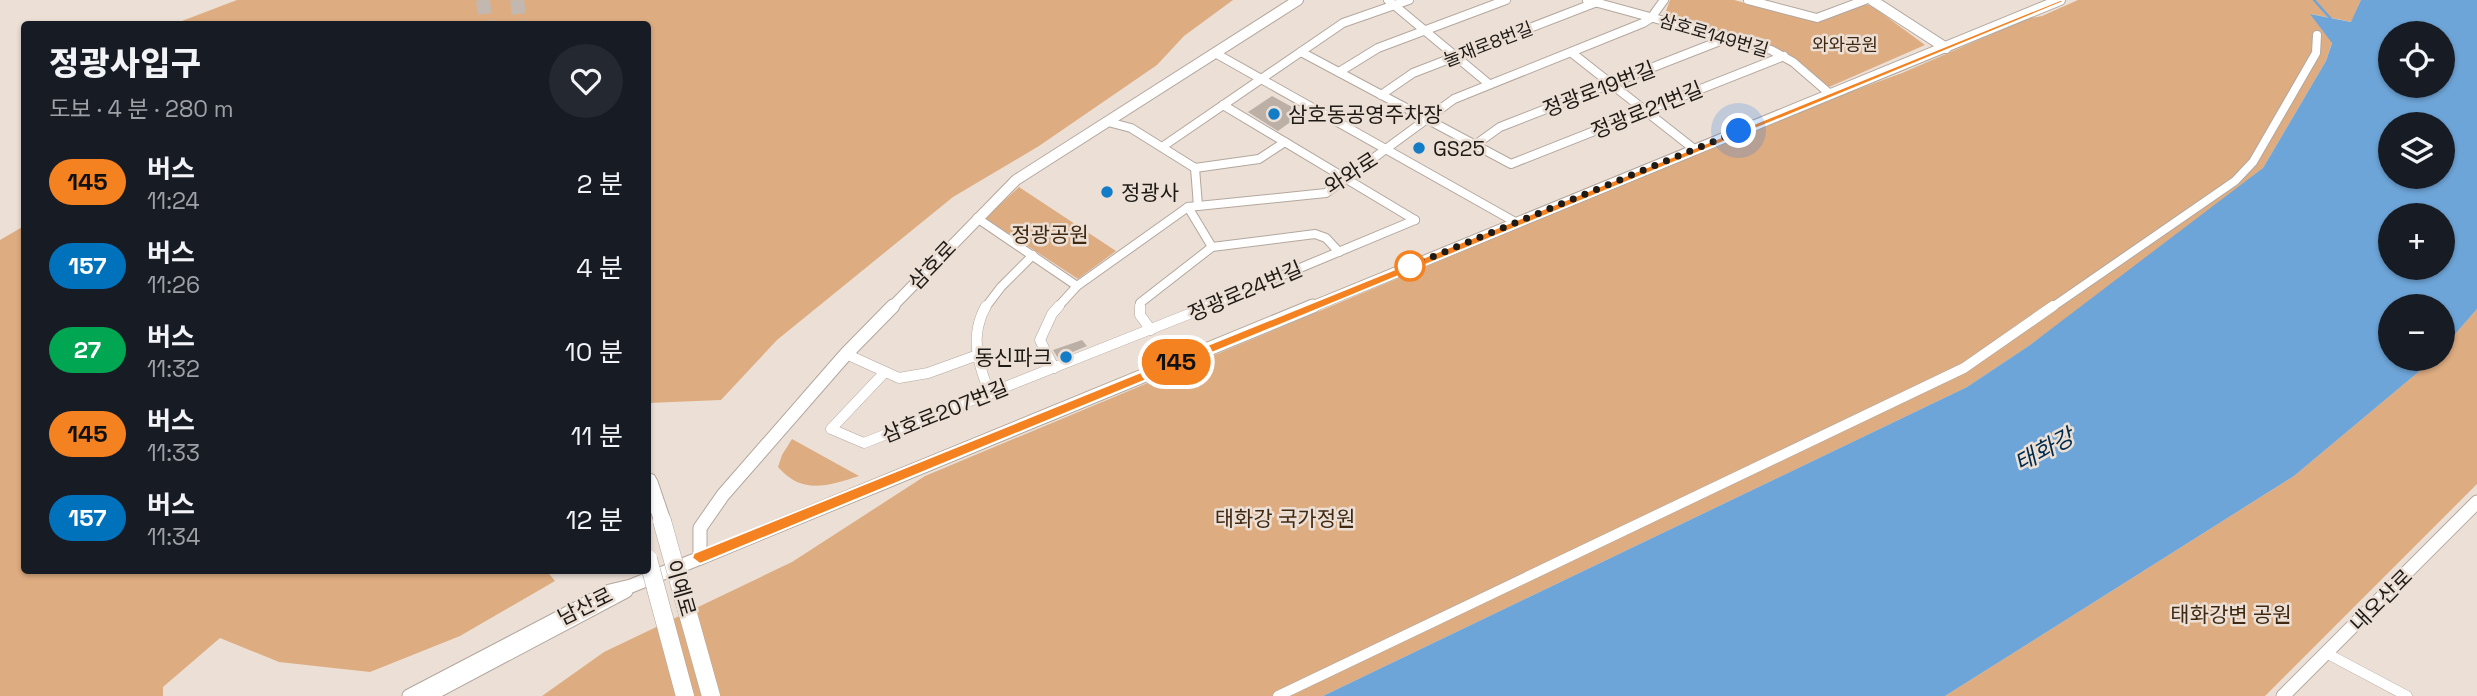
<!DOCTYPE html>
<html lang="ko">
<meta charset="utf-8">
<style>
:root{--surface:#171b24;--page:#242831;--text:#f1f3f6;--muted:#9ea1a6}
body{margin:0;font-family:"Space Grotesk","Noto Sans KR",sans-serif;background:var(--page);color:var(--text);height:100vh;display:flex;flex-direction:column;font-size:26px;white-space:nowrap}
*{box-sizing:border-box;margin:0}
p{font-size:23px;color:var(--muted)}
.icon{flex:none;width:38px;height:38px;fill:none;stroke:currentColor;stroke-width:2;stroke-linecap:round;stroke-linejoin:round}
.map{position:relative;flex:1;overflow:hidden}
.side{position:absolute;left:21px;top:21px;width:630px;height:553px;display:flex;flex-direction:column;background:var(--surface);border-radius:7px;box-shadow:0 2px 5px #0004}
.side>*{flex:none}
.badge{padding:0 14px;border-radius:23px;font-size:24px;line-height:46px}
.fabs{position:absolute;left:2378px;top:21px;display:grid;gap:14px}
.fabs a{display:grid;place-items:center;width:77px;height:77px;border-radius:50%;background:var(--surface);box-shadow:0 2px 5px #0004;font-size:35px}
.you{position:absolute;width:35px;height:35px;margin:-18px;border:5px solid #fff;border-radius:50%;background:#1a73e8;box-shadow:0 0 0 10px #1a73e833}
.map>.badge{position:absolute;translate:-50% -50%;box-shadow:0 0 0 4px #fff}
.round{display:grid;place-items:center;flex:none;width:74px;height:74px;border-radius:37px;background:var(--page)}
.headline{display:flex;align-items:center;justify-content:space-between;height:119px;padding:0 28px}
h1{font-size:33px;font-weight:800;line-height:52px}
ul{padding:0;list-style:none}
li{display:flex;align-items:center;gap:21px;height:84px;padding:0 28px}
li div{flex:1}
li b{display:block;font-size:26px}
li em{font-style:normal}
li .badge{min-width:77px;font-weight:700;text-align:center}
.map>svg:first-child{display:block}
.green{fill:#deac81}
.water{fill:#6ea5d8;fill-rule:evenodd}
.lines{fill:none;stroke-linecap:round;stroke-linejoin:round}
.stream{stroke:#6ea5d8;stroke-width:2.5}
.building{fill:#bcb0a6}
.highway-tunnel{stroke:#c3b8b0;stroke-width:14;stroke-dasharray:14 7;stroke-linecap:butt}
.street-far1-casing{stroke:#b3a79e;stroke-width:10}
.street-casing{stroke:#b3a79e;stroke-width:11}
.secondary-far1-casing{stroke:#b3a79e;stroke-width:12}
.secondary-casing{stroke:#b3a79e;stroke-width:15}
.highway-casing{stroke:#b3a79e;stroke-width:2}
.street-far1{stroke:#fff;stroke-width:8}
.street{stroke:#fff;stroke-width:10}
.secondary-far1{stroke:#fff;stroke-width:10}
.secondary{stroke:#fff;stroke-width:13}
.highway{fill:#fff;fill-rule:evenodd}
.highway-bridge-casing{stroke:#b3a79e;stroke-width:19;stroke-linecap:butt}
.highway-bridge{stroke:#fff;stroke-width:18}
.line{fill:#f58220;stroke:#fff;stroke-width:2}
.walk{stroke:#1e1a16;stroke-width:7;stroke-dasharray:0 12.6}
.poi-dot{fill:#137cc7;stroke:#ece0d6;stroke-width:2.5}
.stop-dot{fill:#fff;stroke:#f58220;stroke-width:3.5}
.labels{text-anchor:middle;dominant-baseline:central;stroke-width:5;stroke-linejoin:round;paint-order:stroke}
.far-street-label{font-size:18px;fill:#1e1a16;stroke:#ece0d6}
.far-park-label{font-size:18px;fill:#402811;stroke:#ece0d6}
.street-label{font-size:21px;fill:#1e1a16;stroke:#ece0d6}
.poi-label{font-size:21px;fill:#1e1a16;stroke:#ece0d6;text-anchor:start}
.park-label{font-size:21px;fill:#402811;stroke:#ece0d6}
.water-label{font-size:23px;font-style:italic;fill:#002b4c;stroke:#ece0d6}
</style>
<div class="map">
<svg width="2477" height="696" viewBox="0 0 2477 696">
<rect width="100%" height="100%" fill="#ece0d6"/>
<g class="green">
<path d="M237,0H1233L1184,36L1157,65L1039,146L953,197L777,340L721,400L648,403V24H174Z"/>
<path d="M1670,0H1734L1811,21H1819L1865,4L1872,6L1925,45L1829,87L1790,55L1774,48L1670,17L1666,11Z"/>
<path d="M2078,0H2361L2352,22L2311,14L2332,42L2326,61L2263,168L2167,245L2030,345L1967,387L1323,696H542L604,652L792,562L925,476L1793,113L1902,73L2027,19L2042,16Z"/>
<path d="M1019,187L1116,251L1078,279L985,218Z"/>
<path d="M24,226V570H546L555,581L460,636L370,672L279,662L220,638L163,687V696H0V240Z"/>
<path d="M2477,309V484L2265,696H1945L2294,476L2434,359H2443V348Z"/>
<path d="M792,439L859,476C828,486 802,495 778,467L782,455Z"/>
</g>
<path class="water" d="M2361,0H2477V309L2443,348V306H2390V359H2434L2294,476L1945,696H1323L1967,387L2030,345L2263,168L2326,61L2332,43L2310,14L2351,22ZM2390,33H2443V86H2390ZM2390,124H2443V177H2390ZM2390,215H2443V268H2390Z"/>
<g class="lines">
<path class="stream" d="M2314,0L2331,19"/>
</g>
<g class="building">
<path d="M1272,96L1303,113L1278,131L1248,112Z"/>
<path d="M1082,340L1087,346L1058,358L1053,350Z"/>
</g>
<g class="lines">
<g class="highway-tunnel">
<path d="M483,0L486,24"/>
<path d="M517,0L520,24"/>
</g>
<defs>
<g id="street-far1">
<path d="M1388,0L1489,84"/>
<path d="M1587,0L1771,50L1793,62L1830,94"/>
<path d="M1748,0L1817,18L1865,0"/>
<path d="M1301,52L1511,164L1784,56"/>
<path d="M1215,53L1517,223"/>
<path d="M1572,53L1694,149"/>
<path d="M1339,72L1378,48L1506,0"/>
<path d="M1381,95L1413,73L1597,2"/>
<path d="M1223,105L1415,220"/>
<path d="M1108,122L1131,128L1195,168L1259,159L1285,142"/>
<path d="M1475,145L1500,127L1725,39"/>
<path d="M1162,147L1343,23L1409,0"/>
<path d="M1195,168L1198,206"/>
<path d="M1188,207L1212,247"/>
<path d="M977,218L1077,286"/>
<path d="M985,308L1001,287L1033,255"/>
<path d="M1057,308L1077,286L1188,207L1326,193L1454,99L1643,23L1651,18L1664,0"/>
<path d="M1140,308V303L1212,247L1315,234L1326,238L1339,252"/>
<path d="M1204,308L1415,220"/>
<path d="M2051,308L2235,181L2253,162L2316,53L2317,35"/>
</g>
<g id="street">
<path d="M986,306C969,336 978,364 990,394"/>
<path d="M1140,306V315L1151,330"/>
<path d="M846,354L899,378L928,373L975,356"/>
<path d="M1054,368L1040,340L1052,314L1059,306"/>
<path d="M884,373L831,429L864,443L1209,306"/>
<path d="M2328,654L2407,696"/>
<path d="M1278,696L1964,368L2053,306"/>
</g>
<g id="secondary-far1">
<path d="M1872,0L1946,48"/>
<path d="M891,308L1016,180L1298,0"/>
<path d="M1309,308L2060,0"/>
</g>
<g id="secondary">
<path d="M700,558L1313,306"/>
<path d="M409,696L610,591L631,586L700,558V528L723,495L846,354L893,306"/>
<path d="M428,696L626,591"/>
<path d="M2283,696L2477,502"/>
</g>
<path id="highway" d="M648,473L654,475L657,480L671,521L668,526L662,528L656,526L648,504Z"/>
</defs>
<use href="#street-far1" class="street-far1-casing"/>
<use href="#street" class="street-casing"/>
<use href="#secondary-far1" class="secondary-far1-casing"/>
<use href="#secondary" class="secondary-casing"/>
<use href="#highway" class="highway-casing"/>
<use href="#street-far1" class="street-far1"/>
<use href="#street" class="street"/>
<use href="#secondary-far1" class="secondary-far1"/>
<use href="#secondary" class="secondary"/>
<use href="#highway" class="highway"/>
<defs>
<g id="highway-bridge">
<path d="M662,521L711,696"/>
<path d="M648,559L685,696"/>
</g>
</defs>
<use href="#highway-bridge" class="highway-bridge-casing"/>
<use href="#highway-bridge" class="highway-bridge"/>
</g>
<path class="line" d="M2060,0H2063V2L705,562L700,564L692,558L694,553Z"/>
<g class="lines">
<path class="walk" d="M1410,266L1739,131"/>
</g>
<g class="poi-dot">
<circle cx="1274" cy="114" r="7"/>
<circle cx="1419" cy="148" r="7"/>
<circle cx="1107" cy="192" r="7"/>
<circle cx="1066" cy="357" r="7"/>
</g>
<circle class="stop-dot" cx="1410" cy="266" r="14"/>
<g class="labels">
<g class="far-street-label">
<text transform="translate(1714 35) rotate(16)">삼호로149번길</text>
<text transform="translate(1488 44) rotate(-21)">눌재로8번길</text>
</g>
<g class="far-park-label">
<text x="1845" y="44">와와공원</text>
</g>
<g class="street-label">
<text transform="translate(1599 89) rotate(-21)">정광로19번길</text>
<text transform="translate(1647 110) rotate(-22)">정광로21번길</text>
<text transform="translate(1351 173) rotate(-33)">와와로</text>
<text transform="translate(932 265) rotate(-46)">삼호로</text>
<text transform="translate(1245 291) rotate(-23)">정광로24번길</text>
<text transform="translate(945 411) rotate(-22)">삼호로207번길</text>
<text transform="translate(681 588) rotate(74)">이예로</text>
<text transform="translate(2381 600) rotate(-45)">내오산로</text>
<text transform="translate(585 606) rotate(-26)">남산로</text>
</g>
<g class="poi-label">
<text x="1288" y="114">삼호동공영주차장</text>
<text x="1433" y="148">GS25</text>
<text x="1121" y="192">정광사</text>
<text x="1052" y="357" text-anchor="end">동신파크</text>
</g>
<g class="park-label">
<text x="1050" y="234">정광공원</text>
<text x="1285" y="518">태화강 국가정원</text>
<text x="2231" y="614">태화강변 공원</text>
</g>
<g class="water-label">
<text transform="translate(2044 450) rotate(-28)">태화강</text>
</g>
</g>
</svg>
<div class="fabs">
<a><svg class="icon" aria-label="locate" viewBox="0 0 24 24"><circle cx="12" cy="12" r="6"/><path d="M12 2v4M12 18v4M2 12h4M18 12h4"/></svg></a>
<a><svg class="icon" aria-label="layers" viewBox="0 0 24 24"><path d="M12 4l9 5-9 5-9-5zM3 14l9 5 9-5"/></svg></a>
<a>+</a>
<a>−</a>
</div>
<div class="you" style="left:1739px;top:131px"></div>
<b class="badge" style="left:1176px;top:362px;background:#f58220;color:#111">145</b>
<section class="side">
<div class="headline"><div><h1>정광사입구</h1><p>도보 · 4 분 · 280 m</p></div><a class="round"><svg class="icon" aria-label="heart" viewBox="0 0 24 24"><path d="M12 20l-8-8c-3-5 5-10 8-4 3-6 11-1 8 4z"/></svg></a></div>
<ul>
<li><span class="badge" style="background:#f58220;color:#111">145</span><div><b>버스</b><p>11:24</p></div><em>2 분</em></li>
<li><span class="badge" style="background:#0072bc;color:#fff">157</span><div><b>버스</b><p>11:26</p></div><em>4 분</em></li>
<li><span class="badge" style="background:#00a651;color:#fff">27</span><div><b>버스</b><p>11:32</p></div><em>10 분</em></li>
<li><span class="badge" style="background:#f58220;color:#111">145</span><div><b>버스</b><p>11:33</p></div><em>11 분</em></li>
<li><span class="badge" style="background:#0072bc;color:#fff">157</span><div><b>버스</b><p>11:34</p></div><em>12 분</em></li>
</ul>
</section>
</div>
